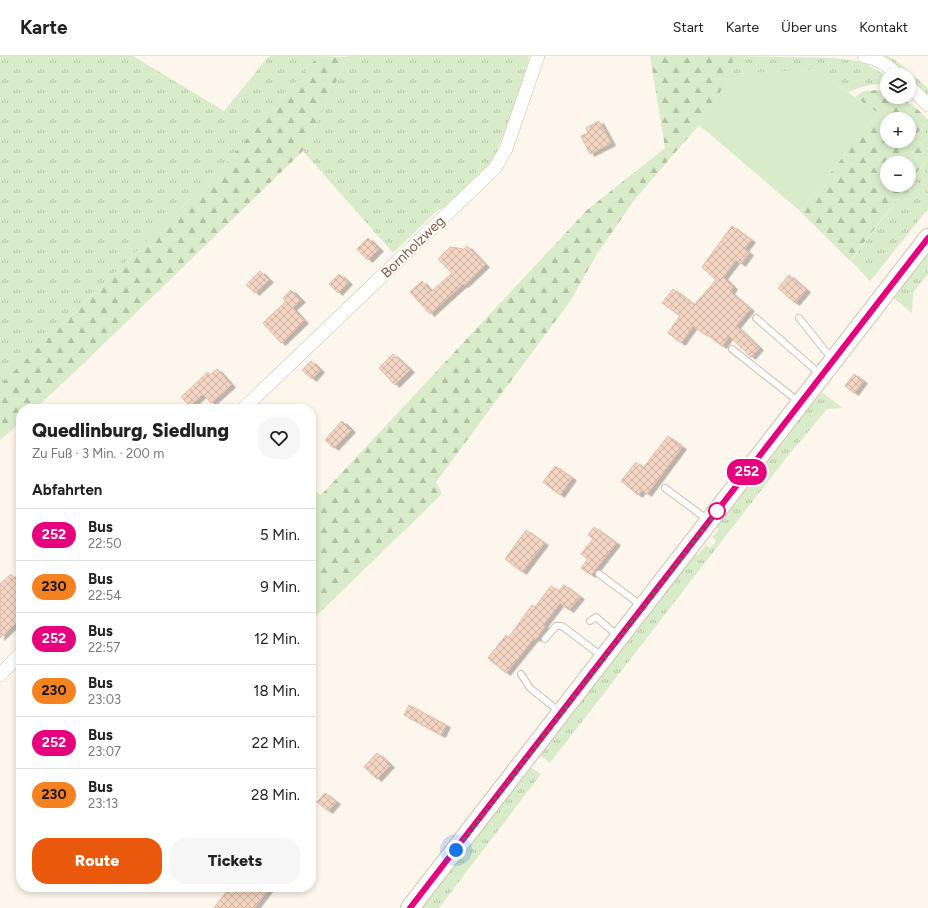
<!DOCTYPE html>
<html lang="de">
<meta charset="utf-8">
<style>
:root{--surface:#fff;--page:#f6f6f6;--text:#222;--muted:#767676;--line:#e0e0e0;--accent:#ea580c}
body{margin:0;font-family:Figtree,sans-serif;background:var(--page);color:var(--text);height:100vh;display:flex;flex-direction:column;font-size:15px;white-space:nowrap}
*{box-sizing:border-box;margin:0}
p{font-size:13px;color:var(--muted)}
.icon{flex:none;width:22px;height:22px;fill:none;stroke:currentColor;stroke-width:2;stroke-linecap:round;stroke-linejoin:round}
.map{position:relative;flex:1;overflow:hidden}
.panel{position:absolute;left:16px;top:348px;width:300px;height:488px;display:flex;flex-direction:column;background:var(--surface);border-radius:16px;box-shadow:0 2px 6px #0003}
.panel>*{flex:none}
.badge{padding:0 8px;border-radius:13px;font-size:14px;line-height:26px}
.buttons{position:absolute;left:880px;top:12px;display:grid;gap:8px}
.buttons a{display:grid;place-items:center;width:36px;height:36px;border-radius:50%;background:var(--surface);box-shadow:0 2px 6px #0003;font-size:20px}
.you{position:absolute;width:20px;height:20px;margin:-10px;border:3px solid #fff;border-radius:50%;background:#1a73e8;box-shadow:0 0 0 6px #1a73e833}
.map>.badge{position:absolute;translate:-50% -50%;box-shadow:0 0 0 2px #fff}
h2{padding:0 16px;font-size:15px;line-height:36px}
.round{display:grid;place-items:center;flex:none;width:42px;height:42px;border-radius:16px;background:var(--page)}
.summary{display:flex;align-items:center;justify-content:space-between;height:68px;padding:0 16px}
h1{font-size:19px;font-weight:800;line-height:30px}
.button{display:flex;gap:8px;margin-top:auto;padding:8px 16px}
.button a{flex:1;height:46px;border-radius:16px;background:var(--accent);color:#fff;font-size:16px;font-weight:800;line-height:46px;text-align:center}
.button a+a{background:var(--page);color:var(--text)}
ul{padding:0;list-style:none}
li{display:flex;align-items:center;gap:12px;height:52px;padding:0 16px;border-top:1px solid var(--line)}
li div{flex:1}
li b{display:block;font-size:15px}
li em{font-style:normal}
li .badge{min-width:44px;font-weight:700;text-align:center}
header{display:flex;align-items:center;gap:24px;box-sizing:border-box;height:56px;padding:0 20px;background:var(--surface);border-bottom:1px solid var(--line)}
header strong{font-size:19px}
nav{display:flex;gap:22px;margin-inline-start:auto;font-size:14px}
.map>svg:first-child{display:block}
.grass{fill:url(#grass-tufts)}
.forest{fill:url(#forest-firs);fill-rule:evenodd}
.garden{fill:#d8ecc9}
.building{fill:url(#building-cross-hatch);stroke:#e6bba3;filter:url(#shadow)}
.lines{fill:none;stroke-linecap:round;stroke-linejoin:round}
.lane-casing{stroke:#d1beb0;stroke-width:8}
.street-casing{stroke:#d1beb0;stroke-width:14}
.secondary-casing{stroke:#d6c0b0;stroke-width:20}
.lane{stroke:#fff;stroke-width:6}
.street{stroke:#fff;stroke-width:13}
.secondary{stroke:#fff;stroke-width:18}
.line-casing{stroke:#fff;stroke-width:9}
.line{stroke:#e6007e;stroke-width:6}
.walk{stroke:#7a5c4d;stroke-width:4;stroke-dasharray:0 7.2}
.stop-dot{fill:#fff;stroke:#e6007e;stroke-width:2}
.labels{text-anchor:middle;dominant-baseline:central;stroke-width:4;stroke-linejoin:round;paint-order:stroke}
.street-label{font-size:14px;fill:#7a5c4d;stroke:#fffaf3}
</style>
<header>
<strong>Karte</strong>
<nav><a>Start</a><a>Karte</a><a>Über uns</a><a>Kontakt</a></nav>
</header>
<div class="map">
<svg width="928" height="852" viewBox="0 0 928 852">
<defs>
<pattern id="grass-tufts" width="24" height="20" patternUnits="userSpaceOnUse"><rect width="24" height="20" fill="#d8ecc9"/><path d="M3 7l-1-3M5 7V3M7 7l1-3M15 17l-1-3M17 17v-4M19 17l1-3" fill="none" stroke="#b4c2a5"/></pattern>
<pattern id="forest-firs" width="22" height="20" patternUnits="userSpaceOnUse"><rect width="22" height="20" fill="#d8ecc9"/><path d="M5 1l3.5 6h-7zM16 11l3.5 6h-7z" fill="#b4c2a5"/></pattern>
<pattern id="building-cross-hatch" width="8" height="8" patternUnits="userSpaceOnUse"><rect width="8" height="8" fill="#f3d5c3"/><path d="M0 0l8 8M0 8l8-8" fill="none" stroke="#cab0a1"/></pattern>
<filter id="shadow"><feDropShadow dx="4.5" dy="2.5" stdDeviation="0" flood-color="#0004"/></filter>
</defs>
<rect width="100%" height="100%" fill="#fdf6ec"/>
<g class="grass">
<path d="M0,0H133L224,55L269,0H318L224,110L0,329Z"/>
<path d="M347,0H529L528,9L515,49L497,95L486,116L450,151L439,153L393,197L303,95L348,1Z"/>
<path d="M733,0L834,2L858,5L866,8L887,20V30C874,25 860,32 848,36L816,14L732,18Z"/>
<path d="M879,0H888L898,6L928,32V40L909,22V19H906L896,10Z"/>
<path d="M928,65V98L916,79Z"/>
<path d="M928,102V153L870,225L851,205L908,129H909Z"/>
<path d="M928,195V218L913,237L912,257L892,241Z"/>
<path d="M823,337L843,352L827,353L783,406L550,707L539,698L695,496L698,499L706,489L710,492L716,485L712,481L719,473L715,470L816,340Z"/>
<path d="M530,711L541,718L439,852H421Z"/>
</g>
<g class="forest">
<path d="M318,0L348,1L303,95L83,308L35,353H21V366L0,384V329L224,110Z"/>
<path d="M650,0H733L732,18L699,69L635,143L597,198L571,244L436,426L442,438L311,565V432L321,439L587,154L665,92Z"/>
<path d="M880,34L887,37V41C906,41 916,51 928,64L916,79L928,98V102L909,127V107H887V129H908L850,205L800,155L878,57L855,41L864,35ZM887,63H909V85H887Z"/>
</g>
<path class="garden" d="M816,14L878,57L800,155L699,69L732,18Z"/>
<g class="building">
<path d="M599,65L611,87L590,98L581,80L588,77L586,72Z"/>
<path d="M732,170L751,184L744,193L749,197L741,208L736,204L723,221L733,231L730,236L750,253L736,270L759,292L751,301L729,280L722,290L705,277L704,278L693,270L681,287L668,277L680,260L662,247L673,233L694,249L716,224L702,211Z"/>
<path d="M368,182L379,193L368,204L357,193Z"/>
<path d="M467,190L485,209L464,229L463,228L430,258L410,236L422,225L431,236L452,217L438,203L450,191L464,193Z"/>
<path d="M260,215L269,224L255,237L246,229Z"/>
<path d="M339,218L348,226L338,237L329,228Z"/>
<path d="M789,219L806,234L795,247L778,232Z"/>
<path d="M291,234L301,244L292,252L283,242Z"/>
<path d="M286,245L304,265L281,287L263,267Z"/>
<path d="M393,298L410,314L395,329L379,312Z"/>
<path d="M311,305L320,314L312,323L302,314Z"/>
<path d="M217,313L231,329L211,347L203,338L190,350L181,341L208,316L210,319Z"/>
<path d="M854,318L863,325L854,337L845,330Z"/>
<path d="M342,365L351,374L334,392L325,384Z"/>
<path d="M668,380L682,391L647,438L642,434L638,439L621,425L636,406L643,412Z"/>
<path d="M555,410L572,422L560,439L543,426Z"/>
<path d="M594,471L616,487L591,519L581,512L588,503L581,498L593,483L588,479Z"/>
<path d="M526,474L544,487L522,516L505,503Z"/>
<path d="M11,518L21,529V562L0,582V528Z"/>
<path d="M564,529L580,541L569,554L560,547L543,569L545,570L536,583L534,582L506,617L488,602L506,579L509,581L532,549L535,551L551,530L559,535Z"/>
<path d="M409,649L446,669L441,679L404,659Z"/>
<path d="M377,697L390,709L377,723L364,711Z"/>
<path d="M325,737L336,746L328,755L317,746Z"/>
<path d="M230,831H270L254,852H214Z"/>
</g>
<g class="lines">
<defs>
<g id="lane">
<path d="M756,262L812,311L820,319"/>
<path d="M799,262L832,303"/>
<path d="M732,293L799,346"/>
<path d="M665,432L708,464"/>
<path d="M599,518L634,544L641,551"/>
<path d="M590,565L596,561L611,574L618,581"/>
<path d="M545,583L556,570H562L595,595L602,601"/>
<path d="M521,618L530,632L560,656"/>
</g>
<g id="street">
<path d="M864,0C876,2 889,10 898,19"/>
<path d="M909,30L928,49"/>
<path d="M243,353L495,112L506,93L538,0"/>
<path d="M0,619L21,597"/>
</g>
<path id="secondary" d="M410,852L928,182"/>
</defs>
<use href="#lane" class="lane-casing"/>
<use href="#street" class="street-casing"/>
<use href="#secondary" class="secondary-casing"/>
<use href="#lane" class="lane"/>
<use href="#street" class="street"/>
<use href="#secondary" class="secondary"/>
</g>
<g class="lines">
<defs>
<path id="line" d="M410,852L928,182"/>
</defs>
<use href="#line" class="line-casing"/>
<use href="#line" class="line"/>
<path class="walk" d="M456,794L718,454L717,455"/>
</g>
<circle class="stop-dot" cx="717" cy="455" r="8"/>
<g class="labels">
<g class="street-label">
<text transform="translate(413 191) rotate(-44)">Bornholzweg</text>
</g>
</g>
</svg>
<div class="buttons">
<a><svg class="icon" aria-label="layers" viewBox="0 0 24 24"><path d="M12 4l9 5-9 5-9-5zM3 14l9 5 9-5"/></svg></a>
<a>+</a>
<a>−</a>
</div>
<div class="you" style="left:456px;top:794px"></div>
<b class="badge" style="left:747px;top:416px;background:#e6007e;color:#fff">252</b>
<section class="panel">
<div class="summary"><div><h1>Quedlinburg, Siedlung</h1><p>Zu Fuß · 3 Min. · 200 m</p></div><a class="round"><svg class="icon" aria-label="heart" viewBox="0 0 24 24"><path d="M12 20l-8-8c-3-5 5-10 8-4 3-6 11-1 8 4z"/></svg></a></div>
<h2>Abfahrten</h2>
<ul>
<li><span class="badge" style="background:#e6007e;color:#fff">252</span><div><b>Bus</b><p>22:50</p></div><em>5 Min.</em></li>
<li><span class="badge" style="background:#f58220;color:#111">230</span><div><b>Bus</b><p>22:54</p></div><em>9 Min.</em></li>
<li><span class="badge" style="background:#e6007e;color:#fff">252</span><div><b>Bus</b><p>22:57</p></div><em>12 Min.</em></li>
<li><span class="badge" style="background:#f58220;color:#111">230</span><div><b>Bus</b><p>23:03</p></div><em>18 Min.</em></li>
<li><span class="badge" style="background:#e6007e;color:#fff">252</span><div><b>Bus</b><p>23:07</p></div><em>22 Min.</em></li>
<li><span class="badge" style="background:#f58220;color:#111">230</span><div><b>Bus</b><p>23:13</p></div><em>28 Min.</em></li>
</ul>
<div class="button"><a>Route</a><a>Tickets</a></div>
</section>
</div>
